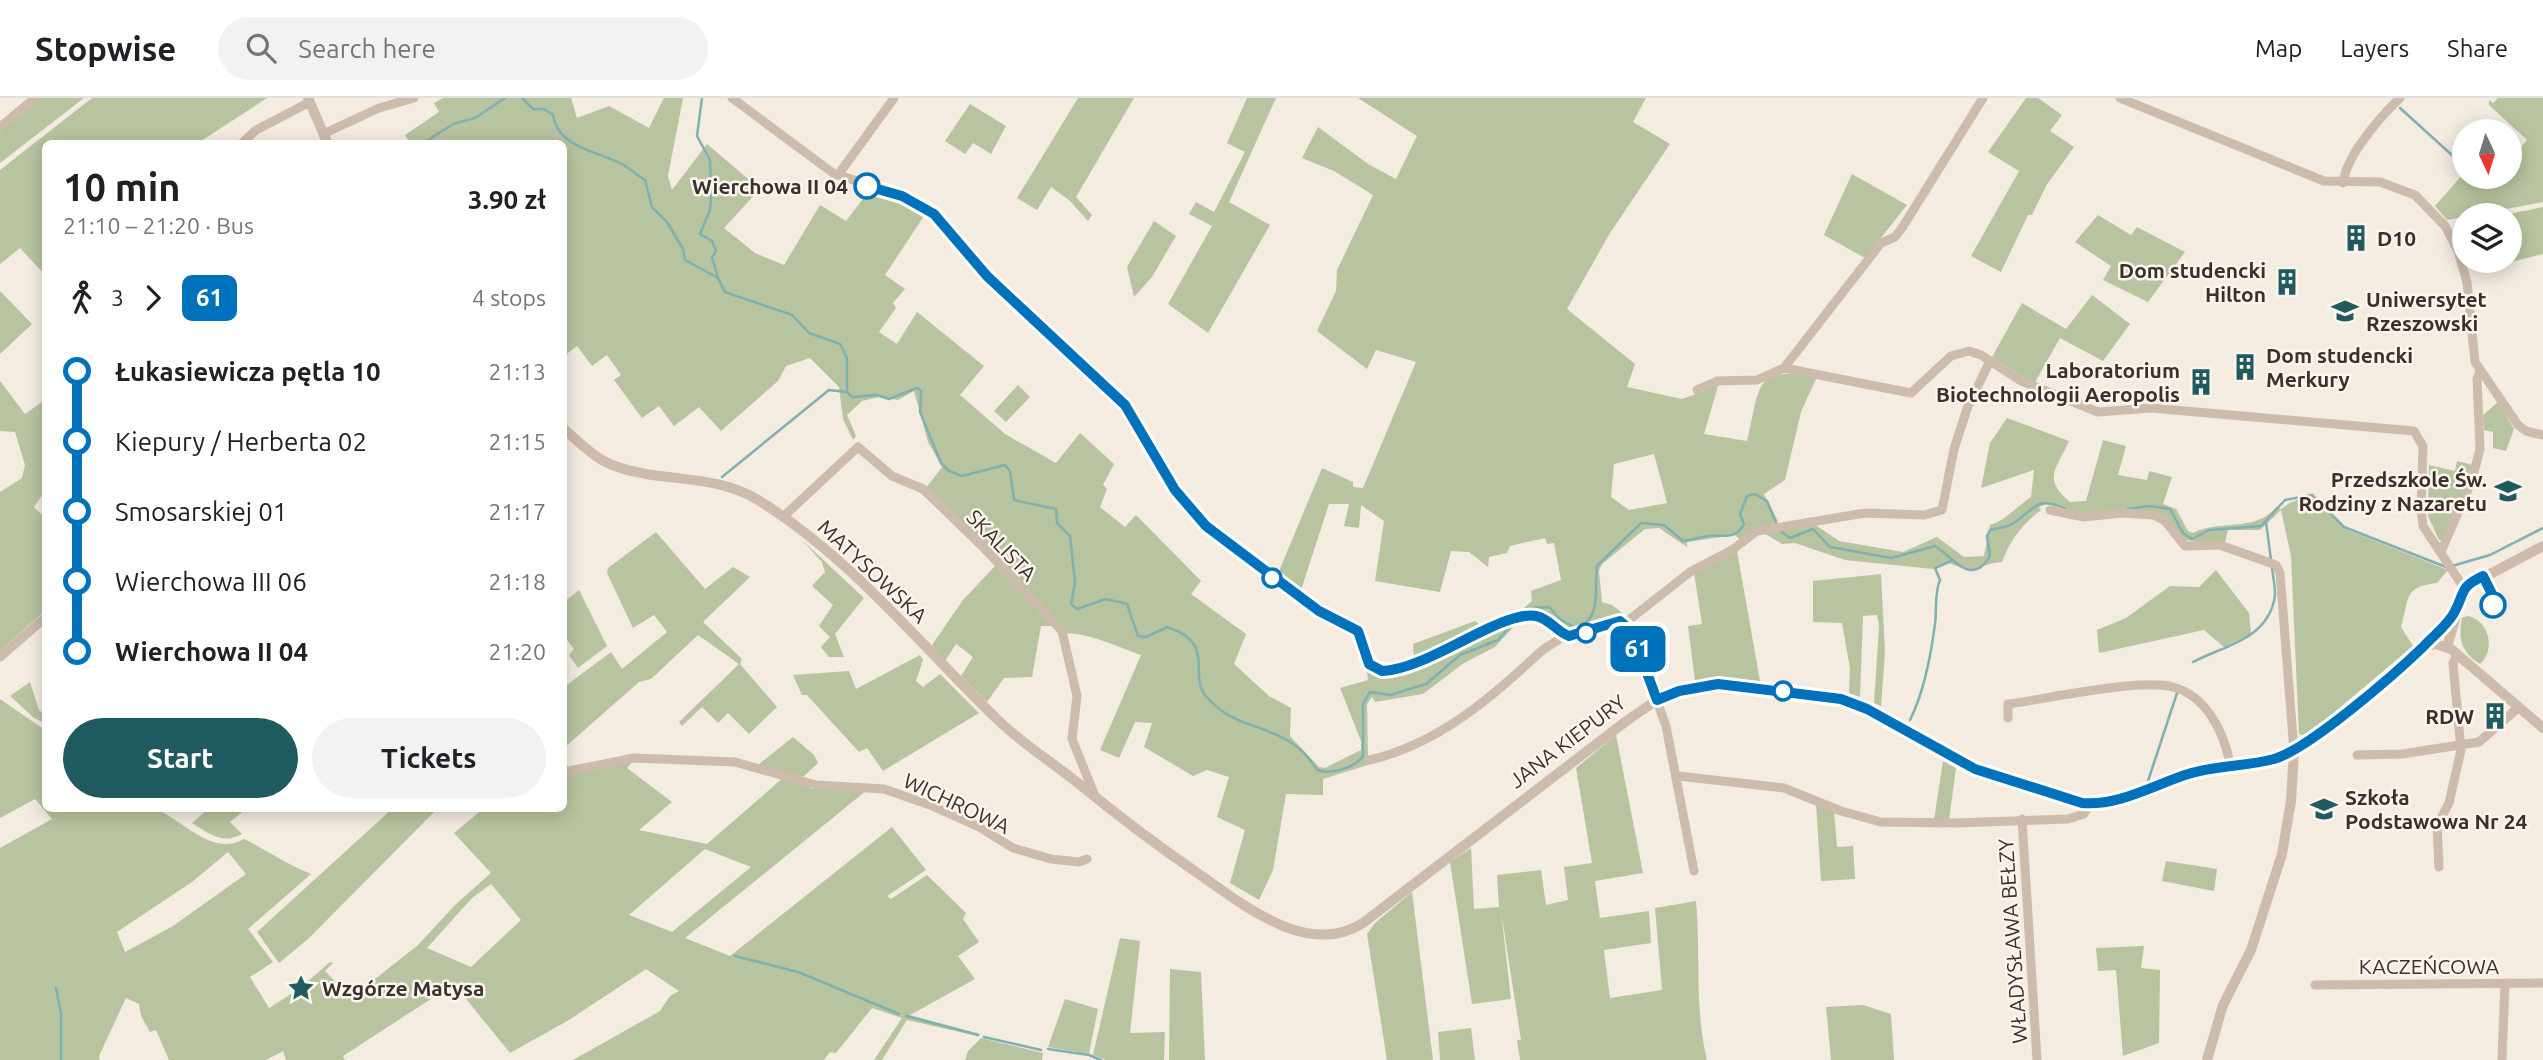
<!DOCTYPE html>
<meta charset="utf-8">
<style>
:root{--surface:#fff;--page:#f2f2f2;--text:#202124;--muted:#757577;--line:#e0e0e0;--accent:#1f5a5e}
body{margin:0;font-family:Ubuntu,sans-serif;background:var(--page);color:var(--text);height:100vh;display:flex;flex-direction:column;font-size:26px;white-space:nowrap}
*{box-sizing:border-box;margin:0}
p{font-size:23px;color:var(--muted)}
.icon{flex:none;width:38px;height:38px;fill:none;stroke:currentColor;stroke-width:2;stroke-linecap:round;stroke-linejoin:round}
.map{position:relative;flex:1;overflow:hidden}
.side{position:absolute;left:42px;top:42px;width:525px;height:672px;display:flex;flex-direction:column;background:var(--surface);border-radius:10px;box-shadow:0 4px 18px #0003}
.side>*{flex:none}
.badge{padding:0 14px;border-radius:10px;font-size:24px;line-height:46px}
.needle{width:46px;rotate:176deg}
.controls{position:absolute;left:2452px;top:21px;display:grid;gap:14px}
.controls a{display:grid;place-items:center;width:70px;height:70px;border-radius:50%;background:var(--surface);box-shadow:0 4px 18px #0003;font-size:35px}
.map>.badge{position:absolute;translate:-50% -50%;box-shadow:0 0 0 4px #fff}
.legs{display:flex;align-items:center;gap:10px;height:77px;padding:0 21px;font-size:23px}
.legs p{margin-inline-start:auto}
.summary{display:flex;align-items:center;justify-content:space-between;height:119px;padding:0 21px}
h1{font-size:38px;font-weight:600;line-height:52px}
.primary-button{display:flex;gap:14px;margin-top:auto;padding:14px 21px}
.primary-button a{flex:1;height:80px;border-radius:42px;background:var(--accent);color:#fff;font-size:28px;font-weight:600;line-height:80px;text-align:center}
.primary-button a+a{background:var(--page);color:var(--text)}
ul{padding:0 21px;list-style:none}
li{display:flex;align-items:center;gap:24px;height:70px;font-size:26px}
li i{display:grid;place-items:center;width:10px;height:100%;margin:0 9px;background:currentColor}
li i::after{content:'';width:18px;height:18px;margin:-9px;border:5px solid;border-radius:50%;background:var(--surface)}
li p{margin-inline-start:auto}
li:first-child i{background:linear-gradient(#0000 50%,currentColor 0)}
li:last-child i{background:linear-gradient(currentColor 50%,#0000 0)}
header{display:flex;align-items:center;gap:42px;box-sizing:border-box;height:98px;padding:0 35px;background:var(--surface);border-bottom:2px solid var(--line)}
header strong{font-size:33px}
nav{display:flex;gap:38px;margin-inline-start:auto;font-size:24px}
.search{width:490px;height:63px;background:var(--page);display:flex;align-items:center;gap:18px;box-sizing:border-box;padding:0 24px;border-radius:38px;color:var(--muted);font-size:26px}
.map>svg:first-child{display:block}
.green{fill:#b8c4a0;fill-rule:evenodd}
.lines{fill:none;stroke-linecap:round;stroke-linejoin:round}
.stream{stroke:#7fb0b2;stroke-width:2.5}
.minor{stroke:#cdbbac;stroke-width:9}
.tertiary{stroke:#cdbbac;stroke-width:10}
.line-1-casing{stroke:#fff;stroke-width:16}
.line-1{stroke:#0072bc;stroke-width:10}
.stop-1-dot{fill:#fff;stroke:#0072bc;stroke-width:3.5}
.labels{text-anchor:middle;dominant-baseline:central;stroke-width:5;stroke-linejoin:round;paint-order:stroke}
.stop-label{font-size:21px;font-weight:bold;fill:#3b302b;stroke:#fbf5ee;text-anchor:end}
.poi-label{font-size:21px;font-weight:bold;fill:#3b302b;stroke:#fbf5ee;text-anchor:start}
.street-label{font-size:21px;fill:#3b302b;stroke:#fbf5ee}
</style>
<header>
<strong>Stopwise</strong>
<div class="search"><svg class="icon" aria-label="search" viewBox="0 0 24 24"><circle cx="10" cy="10" r="6"/><path d="M15 15l6 6"/></svg>Search here</div>
<nav><a>Map</a><a>Layers</a><a>Share</a></nav>
</header>
<div class="map">
<svg width="2543" height="962" viewBox="0 0 2543 962">
<rect width="100%" height="100%" fill="#f4ebe1"/>
<g class="green">
<path d="M40,0H84L0,65V34Z"/>
<path d="M92,0H267L198,45L46,46L45,177L20,150L0,166V72Z"/>
<path d="M443,0H571L577,20L609,8L649,30L664,0H683L668,78L672,92L707,46L760,91L724,130L755,155L784,167L820,107L846,123L869,93L901,102L926,115L885,177L905,191L893,205L896,210L879,234L897,246L917,214L984,268L960,297L1005,336L1056,365L1080,335L1114,366L1103,387L1107,391L1100,409L1125,429L1136,417L1201,483L1191,496L1246,536L1234,566L1269,598L1291,610L1290,638L1319,669L1325,670L1361,652V643L1340,590L1368,582L1366,566L1383,575L1518,524L1495,549L1464,565L1423,596L1375,604L1372,599L1367,606L1368,660L1365,662L1371,666L1323,681V697L1286,696L1273,772L1259,802L1230,785L1245,732L1217,719L1229,679L1207,672L1193,678L1144,649L1152,625L1135,624L1119,660L1100,652L1141,557C1123,551 1076,529 1059,537L1053,528H1041L1032,579L1004,580L987,604L961,578L973,559L956,546L945,563L932,547L963,502L995,468L926,390L942,369L928,344L914,293L898,302L879,299L862,303L847,317L856,338L853,342L843,321L839,289L810,260L786,268L778,283L721,333L699,309L674,328L659,308L642,320L614,282L621,277L607,257L592,268L577,248L564,258V46H489L485,43L481,46L410,45L405,37L439,14L434,5Z"/>
<path d="M1078,0H1134L1076,99L1092,117L1088,123L1070,103L1051,89L1037,112L1017,100Z"/>
<path d="M1247,0H1276L1229,104L1270,127L1208,235L1168,206L1212,128L1189,116L1196,104L1214,114L1245,54L1227,45Z"/>
<path d="M1358,0H1646L1633,24L1670,46L1610,135L1567,211L1635,266L1627,289L1682,301L1718,288L1704,336L1747,343C1760,291 1753,264 1816,281L1801,314L1785,382L1764,396L1778,423L1740,442L1735,437L1687,444V449L1659,430L1645,431L1602,466L1599,473L1602,504L1612,507L1626,518L1570,535L1530,515L1519,514L1532,503L1531,493L1561,482L1554,445L1547,446L1545,440L1510,448L1507,455L1489,459L1488,469L1469,454L1451,453L1440,494L1375,483L1384,423L1361,407L1359,430L1344,428L1349,406H1329L1300,495L1277,478L1322,370L1353,384V389L1363,390L1416,264L1376,252L1367,271L1317,233L1336,193L1337,172L1373,97L1334,73L1302,60L1318,29L1368,66L1396,81L1417,38ZM1654,356L1667,405L1629,412L1611,399L1614,366Z"/>
<path d="M2026,0H2038L2062,17L2050,33L2074,49L2046,88L2032,117H2028L2001,174L1971,158L2019,73L1988,54Z"/>
<path d="M2498,0H2543V104L2447,122L2435,108L2464,75V79H2482L2490,85L2495,79H2510V62L2527,42L2489,7V2L2493,5Z"/>
<path d="M970,6L1006,28L991,56L973,45L965,56L945,43Z"/>
<path d="M1852,76L1907,107L1865,160L1824,137Z"/>
<path d="M2543,109V156L2499,167L2498,163H2510V117H2504Z"/>
<path d="M2098,117L2131,137L2137,129L2185,154L2148,204L2103,182L2111,168L2075,144Z"/>
<path d="M1154,123L1176,138L1152,179L1134,199L1127,169Z"/>
<path d="M0,193L32,226L0,256Z"/>
<path d="M2092,197L2130,226L2103,263L2060,240L2034,286L1992,259L2022,205L2066,231Z"/>
<path d="M0,283L25,316L46,301L45,393L34,409L45,420V513L0,553V394L22,380L25,367L15,334L0,333Z"/>
<path d="M1018,287L1030,299L1006,324L994,313Z"/>
<path d="M2498,304L2514,331L2506,353L2493,350V334L2484,332L2483,317Z"/>
<path d="M2007,320L2069,343C2056,372 2042,380 2070,404L2086,403L2103,342L2126,348L2118,377L2147,382L2149,373L2172,379L2163,406L2176,411L2188,433L2193,435C2219,421 2256,435 2276,409L2281,411C2292,403 2301,398 2316,402L2345,431L2448,472L2437,485C2403,489 2410,499 2401,529L2413,548L2306,638L2299,636L2291,458L2281,412L2260,432H2228L2225,445L2182,442L2158,415L2148,412L2085,417L2049,405L2039,409L2041,412C2021,428 2011,441 2002,464C1974,466 1981,479 1949,465L1933,471L1845,462L1795,445L1782,446L1762,434L1814,426L1839,443L1903,454L1937,439L1964,459L1984,458L1990,427C2006,422 2016,409 2031,399L2034,372L1981,390L1990,345Z"/>
<path d="M2457,363L2473,367L2444,443L2439,442L2428,418L2429,367L2455,373Z"/>
<path d="M656,434L705,491L733,469L750,479L703,524L742,561L740,566L777,609L749,636L728,615L718,625L702,609L682,628L679,624L739,566L698,537L651,581L639,584L564,650V589L611,554L622,571L667,534L654,517L633,530L607,475L608,470Z"/>
<path d="M802,442L864,500L835,536L844,559H829L821,549L830,539L819,528L833,507L812,488L825,474L822,464Z"/>
<path d="M1737,453L1760,583H1695L1688,528L1702,526L1694,475Z"/>
<path d="M2216,472L2249,515L2251,536L2224,549L2204,532L2099,555L2097,532L2126,520L2170,488L2199,489Z"/>
<path d="M1881,476L1885,554L1881,608L1874,605L1879,528L1877,517L1863,518L1860,599L1849,595L1850,570L1842,525L1813,524V483Z"/>
<path d="M579,492L607,548L578,570L569,557L574,551L564,538V504Z"/>
<path d="M2468,518C2489,522 2496,552 2480,566C2461,554 2458,541 2462,520Z"/>
<path d="M1475,523L1484,530L1414,561L1413,546Z"/>
<path d="M920,557L923,562L916,583L923,589L940,576L979,615L883,673L867,650L859,654L807,597H802L793,577L849,573L856,591Z"/>
<path d="M30,584L39,612L45,617V625L34,620L10,598Z"/>
<path d="M0,601L45,632L46,710C64,711 147,707 158,712C185,724 213,759 244,741C267,752 287,767 311,776L248,831L273,864L250,879L269,910L299,891L330,864L333,865L325,873L351,900L418,847L455,807L491,775L454,735L483,711L564,710V678L634,662L627,670L672,704L639,732L707,746L784,679L812,691L867,692L685,840L730,858L892,729L926,772L887,798L891,801L927,777L966,815L963,821L979,844L958,858L975,881L910,917L980,936L978,938L907,922L882,962H874L902,920L872,910L836,955L830,954L824,962H573L660,913L670,898L679,893L646,871L569,922L510,955L454,886L343,958L345,962H286L283,953L266,962H169L156,932L150,934L141,918L139,906L126,900L99,958L100,962H0V750L52,721L35,701L0,720ZM705,751L751,769L672,834L629,817ZM228,754L246,776L173,828L125,854L117,834L192,784ZM491,786L521,822L471,869L427,850L472,800Z"/>
<path d="M1616,637L1643,775L1595,783L1600,820L1649,813L1651,845L1604,852L1610,900L1662,892L1655,810L1696,803C1701,856 1694,909 1707,962H1520L1517,942H1521L1501,813L1511,901L1472,906L1450,764L1471,750L1474,811L1499,809L1497,777L1541,772L1546,807L1568,802L1564,769L1592,765L1576,670Z"/>
<path d="M793,639L814,657L818,665L803,679L758,667Z"/>
<path d="M1943,663L1956,670L1949,722H1934Z"/>
<path d="M1816,705L1834,713L1837,749L1853,748L1855,781L1821,783Z"/>
<path d="M208,711H246L230,724L242,736C223,747 208,735 192,725Z"/>
<path d="M392,711H437L308,841L279,865L257,834Z"/>
<path d="M2166,763L2217,771L2214,793L2162,783Z"/>
<path d="M1412,794L1433,962H1387L1367,836L1375,825Z"/>
<path d="M1120,840L1140,843L1130,935L1165,934L1164,962H1106L1093,957Z"/>
<path d="M2144,848L2141,870L2160,872L2159,945L2123,958L2116,872L2098,873L2096,850Z"/>
<path d="M1170,871L1201,874L1205,962H1169Z"/>
<path d="M1065,901L1098,911L1089,956L1048,949Z"/>
<path d="M1863,907L1891,916L1894,962H1831L1826,909Z"/>
<path d="M1471,930L1475,962H1440L1438,934Z"/>
<path d="M981,940L1043,955L1042,962H965L968,953Z"/>
</g>
<g class="lines">
<g class="stream">
<path d="M522,0L533,11H544L553,17C558,50 597,53 622,66C630,71 637,77 645,82L652,109L667,124L683,151L685,162L718,180L725,194L792,217L809,235L840,246L847,260V294L852,299L877,297L889,301L917,290L921,293L920,314L941,365L949,373L962,378L1005,367L1010,373L1014,402L1056,411L1057,425L1070,438L1075,484L1071,506L1077,511L1106,501L1127,506L1138,538L1146,539L1167,529C1218,546 1187,575 1206,598C1238,638 1286,621 1317,672C1330,677 1355,670 1363,658V606L1370,594L1390,597L1426,586L1460,557L1498,542L1511,528"/>
<path d="M702,0L697,38L710,62L711,100L710,112L700,136L712,143L716,153L712,159L718,180"/>
<path d="M2400,10L2464,68"/>
<path d="M422,46L453,26L475,20L505,0"/>
<path d="M722,379L829,292L847,294"/>
<path d="M2128,411L2149,408L2170,411L2183,435L2192,441L2209,432L2261,428L2285,402L2312,397L2344,429L2446,469"/>
<path d="M2266,424L2271,462"/>
<path d="M1780,433L1790,440L1813,431L1830,449L1891,460L1935,448C1951,457 1971,491 1990,458L1987,438L1990,432C1998,430 2005,430 2012,426C2036,411 2035,397 2066,411"/>
<path d="M2452,468L2490,457L2543,430"/>
<path d="M1528,510L1549,509L1561,522L1578,531C1602,519 1594,490 1597,468L1641,425L1664,427L1683,443C1691,442 1699,440 1707,438C1723,436 1735,443 1744,426L1740,416L1747,398L1755,396L1767,403L1777,427"/>
<path d="M2193,564C2223,548 2265,542 2274,503C2277,494 2273,480 2272,470"/>
<path d="M1910,622C1924,594 1931,557 1935,526C1937,512 1934,496 1940,482L1935,470L1951,463"/>
<path d="M2148,683L2177,595"/>
<path d="M735,858L798,874L899,916"/>
<path d="M56,890L61,915V962"/>
<path d="M906,918L978,937"/>
<path d="M984,939L1041,952"/>
<path d="M1048,951L1089,957L1101,962"/>
</g>
<g class="minor">
<path d="M732,0L833,75L902,98L934,116L987,178L1125,307L1175,392L1206,428L1319,513L1358,533C1365,543 1361,559 1370,568C1392,587 1497,527 1526,518L1545,521L1569,538L1615,524L1625,525L1631,532L1666,628L1694,773"/>
<path d="M2120,0L2324,83L2380,84L2415,97L2445,128L2458,153L2467,184L2475,264L2518,327L2526,333L2543,337"/>
<path d="M0,29L35,0"/>
<path d="M323,36L379,10L414,0"/>
<path d="M241,46L256,32L310,4"/>
<path d="M838,77L894,0"/>
<path d="M2343,85C2346,58 2380,19 2400,0"/>
<path d="M1784,270L1881,145L1895,139L1902,130L1983,0"/>
<path d="M1697,292L1718,283L1757,282L1784,270L1911,295L1951,258L1969,253L1981,257L2021,283L2098,314L2151,310L2414,333L2423,348L2421,411L2423,428L2464,490"/>
<path d="M2050,412L2084,419L2122,415L2154,417L2165,423L2185,448L2220,447L2276,467L2280,475L2294,653"/>
<path d="M783,419L858,349L892,378L923,391L982,448L1062,533L1077,598L1072,641L1095,698"/>
<path d="M2441,454L2472,382L2480,351L2477,281L2480,273"/>
<path d="M1625,525L1690,474L1732,452L1757,433L1865,415L1924,417L1942,412L1954,351L1968,308L1990,263"/>
<path d="M0,559L46,519"/>
<path d="M2008,620V606C2047,601 2140,580 2173,589C2207,598 2225,636 2230,667"/>
<path d="M2357,657L2402,656L2479,644L2519,609"/>
<path d="M1370,662C1437,646 1489,602 1538,556C1546,548 1557,544 1565,537"/>
<path d="M564,674L634,660L735,664L816,687L884,691L930,707L979,729L1013,750L1051,761L1079,764L1087,761"/>
<path d="M1678,678L1784,690L1841,713L1881,724L1956,725L2068,721L2084,716L2090,706"/>
<path d="M2022,721L2037,962"/>
<path d="M2439,769L2437,728L2449,705L2461,652L2453,565L2457,557"/>
<path d="M2315,887L2543,885"/>
<path d="M2502,962L2505,885"/>
</g>
<g class="tertiary">
<path d="M308,0L328,46"/>
<path d="M564,331C579,344 595,361 615,368C661,385 715,375 758,402C851,459 921,548 999,623C1024,647 1052,664 1078,685C1117,717 1155,746 1196,774C1241,805 1307,861 1363,825L1625,624L1657,602L1702,587L1745,589L1830,598L1867,611L1975,671L2082,705C2118,708 2152,687 2185,677C2216,667 2250,671 2280,659C2319,644 2431,548 2456,512"/>
<path d="M2423,549L2436,546L2451,551L2543,630"/>
<path d="M2447,549L2464,490L2543,448"/>
<path d="M2207,962L2223,907L2251,852L2282,756L2291,703L2294,653"/>
</g>
</g>
<g class="lines">
<defs>
<path id="line-1" d="M867,88L902,98L934,116L987,178L1125,307L1175,392L1206,428L1319,513L1358,533L1369,566L1382,573C1428,572 1500,512 1536,518C1550,521 1557,534 1569,538L1620,523L1631,532L1657,602L1679,593L1718,586L1841,601L1867,611L1975,671L2082,705C2118,708 2152,688 2185,677C2214,667 2245,669 2274,661C2309,651 2395,576 2423,549C2433,538 2449,526 2455,513C2466,492 2459,490 2483,478L2492,496L2493,507"/>
</defs>
<use href="#line-1" class="line-1-casing"/>
<use href="#line-1" class="line-1"/>
</g>
<defs>
<symbol id="building-bare" viewBox="-9 -9 18 18"><path d="M-4-6H4V6H1V3H-1V6H-4ZM-2.5-4.3h1.7v1.8h-1.7ZM.8-4.3h1.7v1.8H.8ZM-2.5-1h1.7V.8h-1.7ZM.8-1h1.7V.8H.8Z" fill="#1f5a5e" stroke="#fbf5ee" stroke-width="2.5" paint-order="stroke"/></symbol>
<symbol id="university-bare" viewBox="-9 -9 18 18"><path d="M0-5L7-2L0 1L-7-2ZM-4 1L0 2.5L4 1V4Q0 6-4 4Z" fill="#1f5a5e" stroke="#fbf5ee" stroke-width="2.5" paint-order="stroke"/></symbol>
<symbol id="school-bare" viewBox="-9 -9 18 18"><path d="M0-5L7-2L0 1L-7-2ZM-4 1L0 2.5L4 1V4Q0 6-4 4Z" fill="#1f5a5e" stroke="#fbf5ee" stroke-width="2.5" paint-order="stroke"/></symbol>
<symbol id="sight-bare" viewBox="-9 -9 18 18"><path d="M0-6L1.8-2.2L6-1.7L2.9 1.2L3.7 5.4L0 3.3L-3.7 5.4L-2.9 1.2L-6-1.7L-1.8-2.2Z" fill="#1f5a5e" stroke="#fbf5ee" stroke-width="2.5" paint-order="stroke"/></symbol>
</defs>
<g fill-rule="evenodd">
<use href="#building-bare" x="2337" y="121" width="38" height="38"/>
<use href="#building-bare" x="2268" y="165" width="38" height="38"/>
<use href="#university-bare" x="2326" y="194" width="38" height="38"/>
<use href="#building-bare" x="2226" y="250" width="38" height="38"/>
<use href="#building-bare" x="2182" y="265" width="38" height="38"/>
<use href="#school-bare" x="2489" y="374" width="38" height="38"/>
<use href="#building-bare" x="2476" y="599" width="38" height="38"/>
<use href="#school-bare" x="2305" y="692" width="38" height="38"/>
<use href="#sight-bare" x="282" y="871" width="38" height="38"/>
</g>
<g class="stop-1-dot">
<circle cx="867" cy="88" r="12"/>
<circle cx="1272" cy="480" r="9"/>
<circle cx="2493" cy="507" r="12"/>
<circle cx="1586" cy="535" r="9"/>
<circle cx="1783" cy="593" r="9"/>
</g>
<g class="labels">
<g class="stop-label">
<text x="848" y="88">Wierchowa II 04</text>
</g>
<g class="poi-label">
<text x="2377" y="140">D10</text>
<text x="2266" y="172" text-anchor="end">Dom studencki<tspan x="2266" dy="24">Hilton</tspan></text>
<text x="2366" y="201">Uniwersytet<tspan x="2366" dy="24">Rzeszowski</tspan></text>
<text x="2266" y="257">Dom studencki<tspan x="2266" dy="24">Merkury</tspan></text>
<text x="2180" y="272" text-anchor="end">Laboratorium<tspan x="2180" dy="24">Biotechnologii Aeropolis</tspan></text>
<text x="2487" y="381" text-anchor="end">Przedszkole Św.<tspan x="2487" dy="24">Rodziny z Nazaretu</tspan></text>
<text x="2474" y="618" text-anchor="end">RDW</text>
<text x="2345" y="699">Szkoła<tspan x="2345" dy="24">Podstawowa Nr 24</tspan></text>
<text x="322" y="890">Wzgórze Matysa</text>
</g>
<g class="street-label">
<text transform="translate(1002 447) rotate(46)">SKALISTA</text>
<text transform="translate(873 473) rotate(43)">MATYSOWSKA</text>
<text transform="translate(1567 643) rotate(-37)">JANA KIEPURY</text>
<text transform="translate(957 705) rotate(25)">WICHROWA</text>
<text transform="translate(2012 843) rotate(-94)">WŁADYSŁAWA BEŁZY</text>
<text x="2429" y="868">KACZEŃCOWA</text>
</g>
</g>
</svg>
<div class="controls">
<a><svg class="needle" viewBox="-14 -14 28 28"><path d="M0-13l5 13h-10z" fill="#e53935"/><path d="M0 13l5-13h-10z" fill="#757577"/></svg></a>
<a><svg class="icon" aria-label="layers" viewBox="0 0 24 24"><path d="M12 4l9 5-9 5-9-5zM3 14l9 5 9-5"/></svg></a>
</div>
<b class="badge" style="left:1638px;top:551px;background:#0072bc;color:#fff">61</b>
<section class="side">
<div class="summary"><div><h1>10 min</h1><p>21:10 – 21:20 · Bus</p></div><b>3.90 zł</b></div>
<div class="legs"><svg class="icon" aria-label="walk" viewBox="0 0 24 24"><circle cx="13" cy="4" r="2"/><path d="M13 8l-2 6 4 7M11 14l-3 7M7 12l3-4h3l4 4"/></svg>3<svg class="icon" aria-label="forward" viewBox="0 0 24 24"><path d="M9 5l7 7-7 7"/></svg><b class="badge" style="background:#0072bc;color:#fff">61</b><p>4 stops</p></div>
<ul>
<li><i style="color:#0072bc"></i><b>Łukasiewicza pętla 10</b><p>21:13</p></li>
<li><i style="color:#0072bc"></i><span>Kiepury / Herberta 02</span><p>21:15</p></li>
<li><i style="color:#0072bc"></i><span>Smosarskiej 01</span><p>21:17</p></li>
<li><i style="color:#0072bc"></i><span>Wierchowa III 06</span><p>21:18</p></li>
<li><i style="color:#0072bc"></i><b>Wierchowa II 04</b><p>21:20</p></li>
</ul>
<div class="primary-button"><a>Start</a><a>Tickets</a></div>
</section>
</div>
